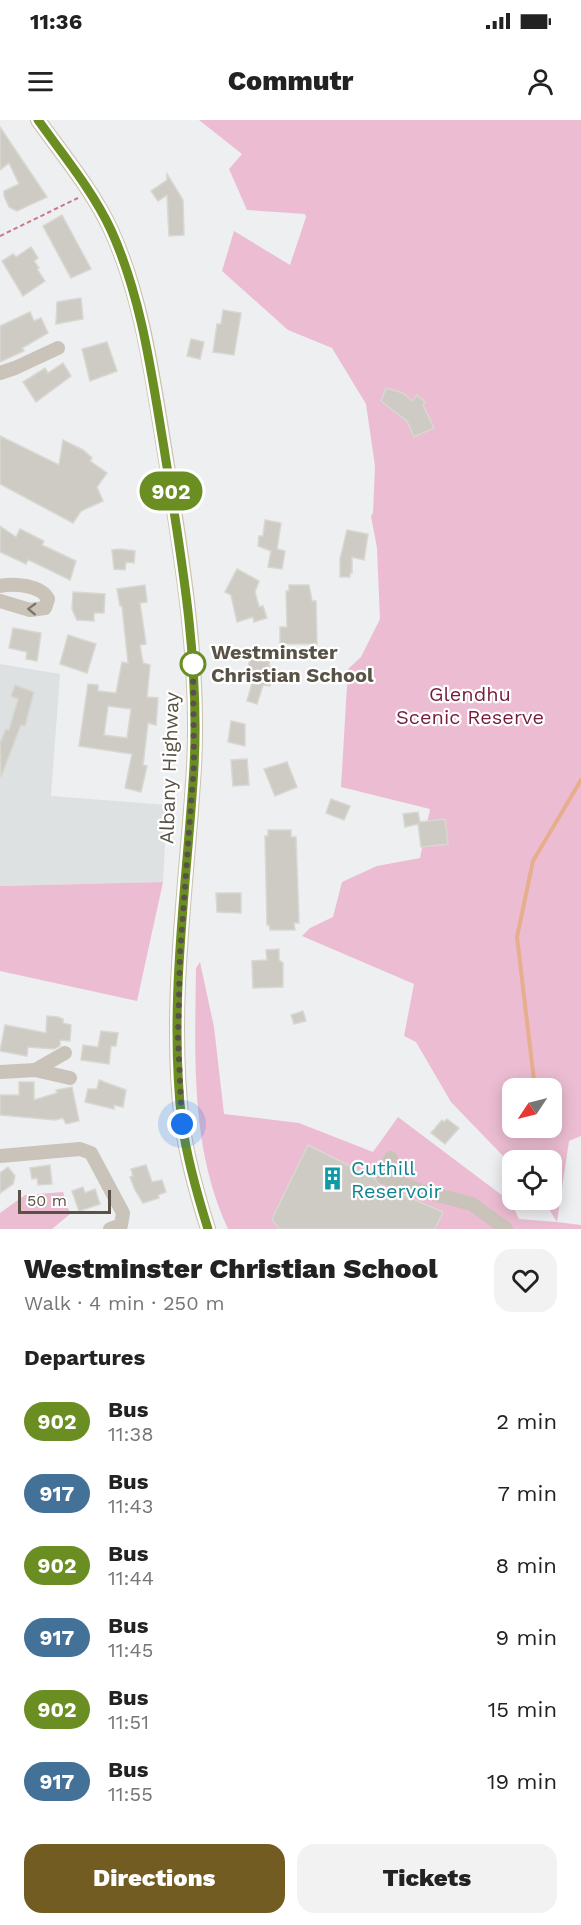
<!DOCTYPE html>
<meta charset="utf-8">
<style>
:root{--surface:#fff;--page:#f2f2f2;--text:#222;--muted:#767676;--accent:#725c22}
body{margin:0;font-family:"Work Sans",sans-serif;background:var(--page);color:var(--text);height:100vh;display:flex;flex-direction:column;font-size:22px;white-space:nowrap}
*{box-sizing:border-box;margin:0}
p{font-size:20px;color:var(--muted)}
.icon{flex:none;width:33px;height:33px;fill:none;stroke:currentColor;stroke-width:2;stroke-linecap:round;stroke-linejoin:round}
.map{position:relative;height:1109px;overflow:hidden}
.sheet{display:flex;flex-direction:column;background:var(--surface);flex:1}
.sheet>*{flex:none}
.badge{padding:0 12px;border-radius:20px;font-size:21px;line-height:39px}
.needle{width:39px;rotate:235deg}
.fabs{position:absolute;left:502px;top:958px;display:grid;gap:12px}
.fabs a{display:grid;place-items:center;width:60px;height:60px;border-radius:12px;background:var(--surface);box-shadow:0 3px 15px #0003;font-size:30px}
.scale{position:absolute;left:18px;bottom:15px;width:93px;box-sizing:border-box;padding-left:6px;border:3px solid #595246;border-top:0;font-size:16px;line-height:21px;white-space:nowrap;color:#595246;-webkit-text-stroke:4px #fff;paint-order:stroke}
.you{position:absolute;width:30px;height:30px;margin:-15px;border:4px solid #fff;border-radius:50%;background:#1a73e8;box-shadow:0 0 0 9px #1a73e833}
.map>.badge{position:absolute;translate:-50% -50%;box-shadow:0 0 0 3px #fff}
h2{padding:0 24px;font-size:22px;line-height:54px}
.round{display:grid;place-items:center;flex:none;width:63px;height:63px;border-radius:18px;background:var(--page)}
.summary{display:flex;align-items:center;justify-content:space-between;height:102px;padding:0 24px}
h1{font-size:28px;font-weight:800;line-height:45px}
.primary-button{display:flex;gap:12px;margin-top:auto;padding:12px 24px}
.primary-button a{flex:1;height:69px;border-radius:18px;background:var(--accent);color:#fff;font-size:24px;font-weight:800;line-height:69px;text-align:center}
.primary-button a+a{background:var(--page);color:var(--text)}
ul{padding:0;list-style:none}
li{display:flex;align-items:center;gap:18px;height:72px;padding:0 24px}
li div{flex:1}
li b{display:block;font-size:22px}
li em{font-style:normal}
li .badge{min-width:66px;font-weight:700;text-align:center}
.status{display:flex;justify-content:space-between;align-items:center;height:42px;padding:0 30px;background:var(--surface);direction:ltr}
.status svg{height:16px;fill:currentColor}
header{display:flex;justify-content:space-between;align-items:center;height:78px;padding:0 24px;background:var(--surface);font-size:27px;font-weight:800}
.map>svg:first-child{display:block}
.education{fill:#dee1e1}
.green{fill:#ecbdd2;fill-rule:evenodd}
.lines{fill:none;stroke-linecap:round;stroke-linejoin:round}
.stream{stroke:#e6ae8c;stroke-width:4}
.building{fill:#cdcbc4;stroke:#d8d7d1;stroke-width:1.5;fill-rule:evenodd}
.path{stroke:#c87791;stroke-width:2;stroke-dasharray:4.5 3;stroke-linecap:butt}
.minor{stroke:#c9c3b9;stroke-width:14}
.major{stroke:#cbc1ae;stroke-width:16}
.oneway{stroke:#7b7468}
.line-casing{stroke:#fff;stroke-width:14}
.line{stroke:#6b8e23;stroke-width:9}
.walk{stroke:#595246;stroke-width:6;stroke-dasharray:0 10.8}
.stop-dot{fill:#fff;stroke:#6b8e23;stroke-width:3}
.labels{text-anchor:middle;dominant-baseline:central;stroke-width:4.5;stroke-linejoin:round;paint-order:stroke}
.stop-label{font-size:20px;font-weight:bold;fill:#595246;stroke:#fff;text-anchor:start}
.park-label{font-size:20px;fill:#761b3a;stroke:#fff}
.street-label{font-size:20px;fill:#595246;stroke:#fff}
.culture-label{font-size:20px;fill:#0d838f;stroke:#fff;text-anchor:start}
</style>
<div class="status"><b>11:36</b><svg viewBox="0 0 49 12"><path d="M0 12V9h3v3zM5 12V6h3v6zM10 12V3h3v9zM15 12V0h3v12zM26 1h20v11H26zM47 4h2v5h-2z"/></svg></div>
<header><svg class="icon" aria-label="menu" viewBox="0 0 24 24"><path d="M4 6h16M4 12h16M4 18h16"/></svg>Commutr<svg class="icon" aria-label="person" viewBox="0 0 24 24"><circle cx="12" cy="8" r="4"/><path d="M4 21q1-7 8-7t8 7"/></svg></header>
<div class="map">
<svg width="581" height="1109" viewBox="0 0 581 1109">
<rect width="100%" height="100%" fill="#edeff0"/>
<path class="education" d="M0,544L60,554L51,676L167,685L163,762L0,766Z"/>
<g class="green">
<path d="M199,0H581V1016L569,1021L557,1102L581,1105V1109H228C190,1027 195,937 196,848L200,842L214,907L224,994L299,1003L373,1032L398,997L511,1082L519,1099L557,1102L543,1080H552V1041H516L504,1037L451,982L416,922L404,916L414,864L302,816L310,808L333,797L342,762L377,746L420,738L430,689L341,667L348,549L361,537L380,499L377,428L371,396L373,393L375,346L366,284L332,228L288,210L222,151L234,111L290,145L306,97L305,94L247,90L229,49L242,34ZM513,969H552V1008H513Z"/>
<path d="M163,762L137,881L0,851V766Z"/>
<path d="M63,1072L70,1094L52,1109H0V1093L25,1075Z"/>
</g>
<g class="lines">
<path class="stream" d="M535,969L517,817L533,741L581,660"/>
</g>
<g class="building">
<path d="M0,7L47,77L17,91L9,87L4,76V71L19,64L9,43L0,50Z"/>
<path d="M167,54L183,80L184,115L169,116L167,75L158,81L151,71L167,60Z"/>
<path d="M62,95L91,149L71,158L43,106Z"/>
<path d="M31,127L38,138L34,141L39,148L37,149L45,161L23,176L2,141L13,134L16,137Z"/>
<path d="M81,178L83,199L56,204L57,182Z"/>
<path d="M223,190L241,193L234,235L213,232L217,204H221Z"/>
<path d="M30,192L34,201L41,198L48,213L22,228L24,231L0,242V206Z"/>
<path d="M191,219L204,222L200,239L187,236Z"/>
<path d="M107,222L117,251L90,261L82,229Z"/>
<path d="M63,243L71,256L36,282L23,262L45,248L48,253Z"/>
<path d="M386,268L403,273L412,281L417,275L425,282L423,285L434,308L414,317L407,301L381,281Z"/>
<path d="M0,316L59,345L63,320L83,330L92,338L90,341L107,353L97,367L103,381L81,391L73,403L0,364Z"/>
<path d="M265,400L281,403L277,429L285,431L282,449L268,447L271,431L258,426L259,416H263Z"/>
<path d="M0,406L16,417L20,409L44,421L42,425L76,441L70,460L31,441L28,440L26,444L0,432Z"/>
<path d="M347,410L368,414L364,440L352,437V453H350V457H340V439Z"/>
<path d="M120,429L135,431L134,443L126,442L125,450L114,449L112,430Z"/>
<path d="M237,449L259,461L255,472L259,487L263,486L267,498L254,502L253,497L237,502L231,475L225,472Z"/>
<path d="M145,465L147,482L140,483L146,524L140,525L143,543L150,545L147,577L158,578L156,605L148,603L143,645L147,646L141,672L125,668L132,634L79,626L88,564L98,565V571L116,573L122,542L128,543L122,486H120L117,469ZM108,586L131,589L127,618L104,615Z"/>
<path d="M289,465H309L312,481H316L317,524H280V507H287L286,471H289Z"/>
<path d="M73,472L105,474L104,493H94V501L77,500L72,489Z"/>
<path d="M13,508L41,513L37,541L26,539L27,532L9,528Z"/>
<path d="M68,515L96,524L87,553L60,544Z"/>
<path d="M259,530L271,532L269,546L273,547L270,566L263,565L257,584L247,581L252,563H246L250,536L258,537Z"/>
<path d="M15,565L34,572L25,606L21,605L1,657L0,623L6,609L9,610L18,579L11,576Z"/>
<path d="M231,601L245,604V626L228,622Z"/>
<path d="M247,639L249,665L233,666L231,640Z"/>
<path d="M287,642L297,667L275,676L264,649Z"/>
<path d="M331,679L350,686L344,700L326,693Z"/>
<path d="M418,692L420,702L445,699L448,724L421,727L418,704L405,707L403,694Z"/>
<path d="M268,710H291V717H296L299,803H294L295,810H270L269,805H267L265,716H268Z"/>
<path d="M216,773H241V793L217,792Z"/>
<path d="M279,829V840L283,843V867L253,868L252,841L267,840L266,830Z"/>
<path d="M303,891L306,901L294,904L291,895Z"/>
<path d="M47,896L58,897L63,899V903L71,905L70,921L60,920V926L54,929L28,927L27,936L0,931L5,905L46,913Z"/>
<path d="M101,911L118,913L116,926H111L109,944L81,940L83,925L98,927Z"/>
<path d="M99,960L126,970L123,987L114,985V989L85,982L88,969H97Z"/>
<path d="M19,962H34V980L57,973L56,970L72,967L79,1001L66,1004L63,998L55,1000L0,995V975H19Z"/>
<path d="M447,999L459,1008L445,1024L431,1013L442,1000L444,1002Z"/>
<path d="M308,1025L374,1058L380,1065L443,1092L435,1109H279L272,1099Z"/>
<path d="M50,1045L52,1064L38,1065L37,1058L32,1059L30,1048Z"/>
<path d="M146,1045L152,1062L162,1060L166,1072L158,1075L159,1078L143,1083L135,1070L130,1057L133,1056L131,1049Z"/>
<path d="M8,1047L15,1056L13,1064L0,1073V1053Z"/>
<path d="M83,1067L85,1073L95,1069L100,1084L79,1091L72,1071Z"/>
</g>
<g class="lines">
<path class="path" d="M0,116L78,78"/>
<g class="minor">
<path d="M0,253L15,248L58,228"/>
<path d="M0,466C14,463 41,465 48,479L45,488L30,490L0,481"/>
<path d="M35,950L65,933"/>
<path d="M0,952L35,950L70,958"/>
<path d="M0,1036L80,1029L91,1033L123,1093L121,1105L110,1109"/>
<path d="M391,1038L383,1057L422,1071L472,1084L506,1109"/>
</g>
<path class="major" d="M38,0C63,35 93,71 111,110C142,178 152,254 164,327C181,433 200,540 194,647C187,765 168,885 182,1003C187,1039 197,1074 208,1109"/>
</g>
<defs><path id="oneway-chevron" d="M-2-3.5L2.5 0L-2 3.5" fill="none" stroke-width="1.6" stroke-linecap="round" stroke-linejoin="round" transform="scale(1.5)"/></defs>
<use class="oneway" href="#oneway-chevron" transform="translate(32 489) rotate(-178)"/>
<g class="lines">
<defs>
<path id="line" d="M38,0C63,35 93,71 111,110C141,176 151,250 163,322C180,429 200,538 194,647C187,765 168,885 182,1003C187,1039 197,1074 208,1109"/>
</defs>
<use href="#line" class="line-casing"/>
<use href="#line" class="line"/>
<path class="walk" d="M182,1004L178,918L180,835L194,644L193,544"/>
</g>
<defs>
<symbol id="building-bare" viewBox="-9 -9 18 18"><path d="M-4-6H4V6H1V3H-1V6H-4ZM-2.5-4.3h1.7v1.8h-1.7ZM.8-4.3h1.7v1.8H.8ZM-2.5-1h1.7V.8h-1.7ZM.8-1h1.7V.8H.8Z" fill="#0f9aa8" stroke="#fff" stroke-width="2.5" paint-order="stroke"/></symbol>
</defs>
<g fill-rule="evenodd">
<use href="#building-bare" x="316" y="1042" width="33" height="33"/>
</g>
<circle class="stop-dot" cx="193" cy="544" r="12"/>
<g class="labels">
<g class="stop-label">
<text x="211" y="532">Westminster<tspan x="211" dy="23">Christian School</tspan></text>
</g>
<g class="park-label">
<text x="470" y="574">Glendhu<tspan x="470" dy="23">Scenic Reserve</tspan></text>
</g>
<g class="street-label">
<text transform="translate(169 648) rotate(-88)">Albany Highway</text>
</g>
<g class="culture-label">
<text x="351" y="1048">Cuthill<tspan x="351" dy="23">Reservoir</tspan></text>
</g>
</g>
</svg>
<div class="fabs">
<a><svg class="needle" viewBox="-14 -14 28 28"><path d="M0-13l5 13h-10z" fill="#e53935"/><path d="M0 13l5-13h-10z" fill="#767676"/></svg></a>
<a><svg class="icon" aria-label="locate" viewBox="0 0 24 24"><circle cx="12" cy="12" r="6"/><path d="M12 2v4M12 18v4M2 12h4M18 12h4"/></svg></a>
</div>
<div class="scale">50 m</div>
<div class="you" style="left:182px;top:1004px"></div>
<b class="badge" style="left:171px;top:371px;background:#6b8e23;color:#fff">902</b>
</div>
<section class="sheet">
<div class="summary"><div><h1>Westminster Christian School</h1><p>Walk · 4 min · 250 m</p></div><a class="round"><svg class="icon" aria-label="heart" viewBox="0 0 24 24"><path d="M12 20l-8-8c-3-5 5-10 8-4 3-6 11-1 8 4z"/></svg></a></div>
<h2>Departures</h2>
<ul>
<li><span class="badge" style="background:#6b8e23;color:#fff">902</span><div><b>Bus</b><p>11:38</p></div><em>2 min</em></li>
<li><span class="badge" style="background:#437197;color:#fff">917</span><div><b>Bus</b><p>11:43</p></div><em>7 min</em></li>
<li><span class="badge" style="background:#6b8e23;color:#fff">902</span><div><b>Bus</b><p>11:44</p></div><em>8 min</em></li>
<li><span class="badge" style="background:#437197;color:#fff">917</span><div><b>Bus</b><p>11:45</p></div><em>9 min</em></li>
<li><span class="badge" style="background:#6b8e23;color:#fff">902</span><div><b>Bus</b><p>11:51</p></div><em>15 min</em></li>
<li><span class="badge" style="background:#437197;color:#fff">917</span><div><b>Bus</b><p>11:55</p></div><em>19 min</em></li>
</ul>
<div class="primary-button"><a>Directions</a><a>Tickets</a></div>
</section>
